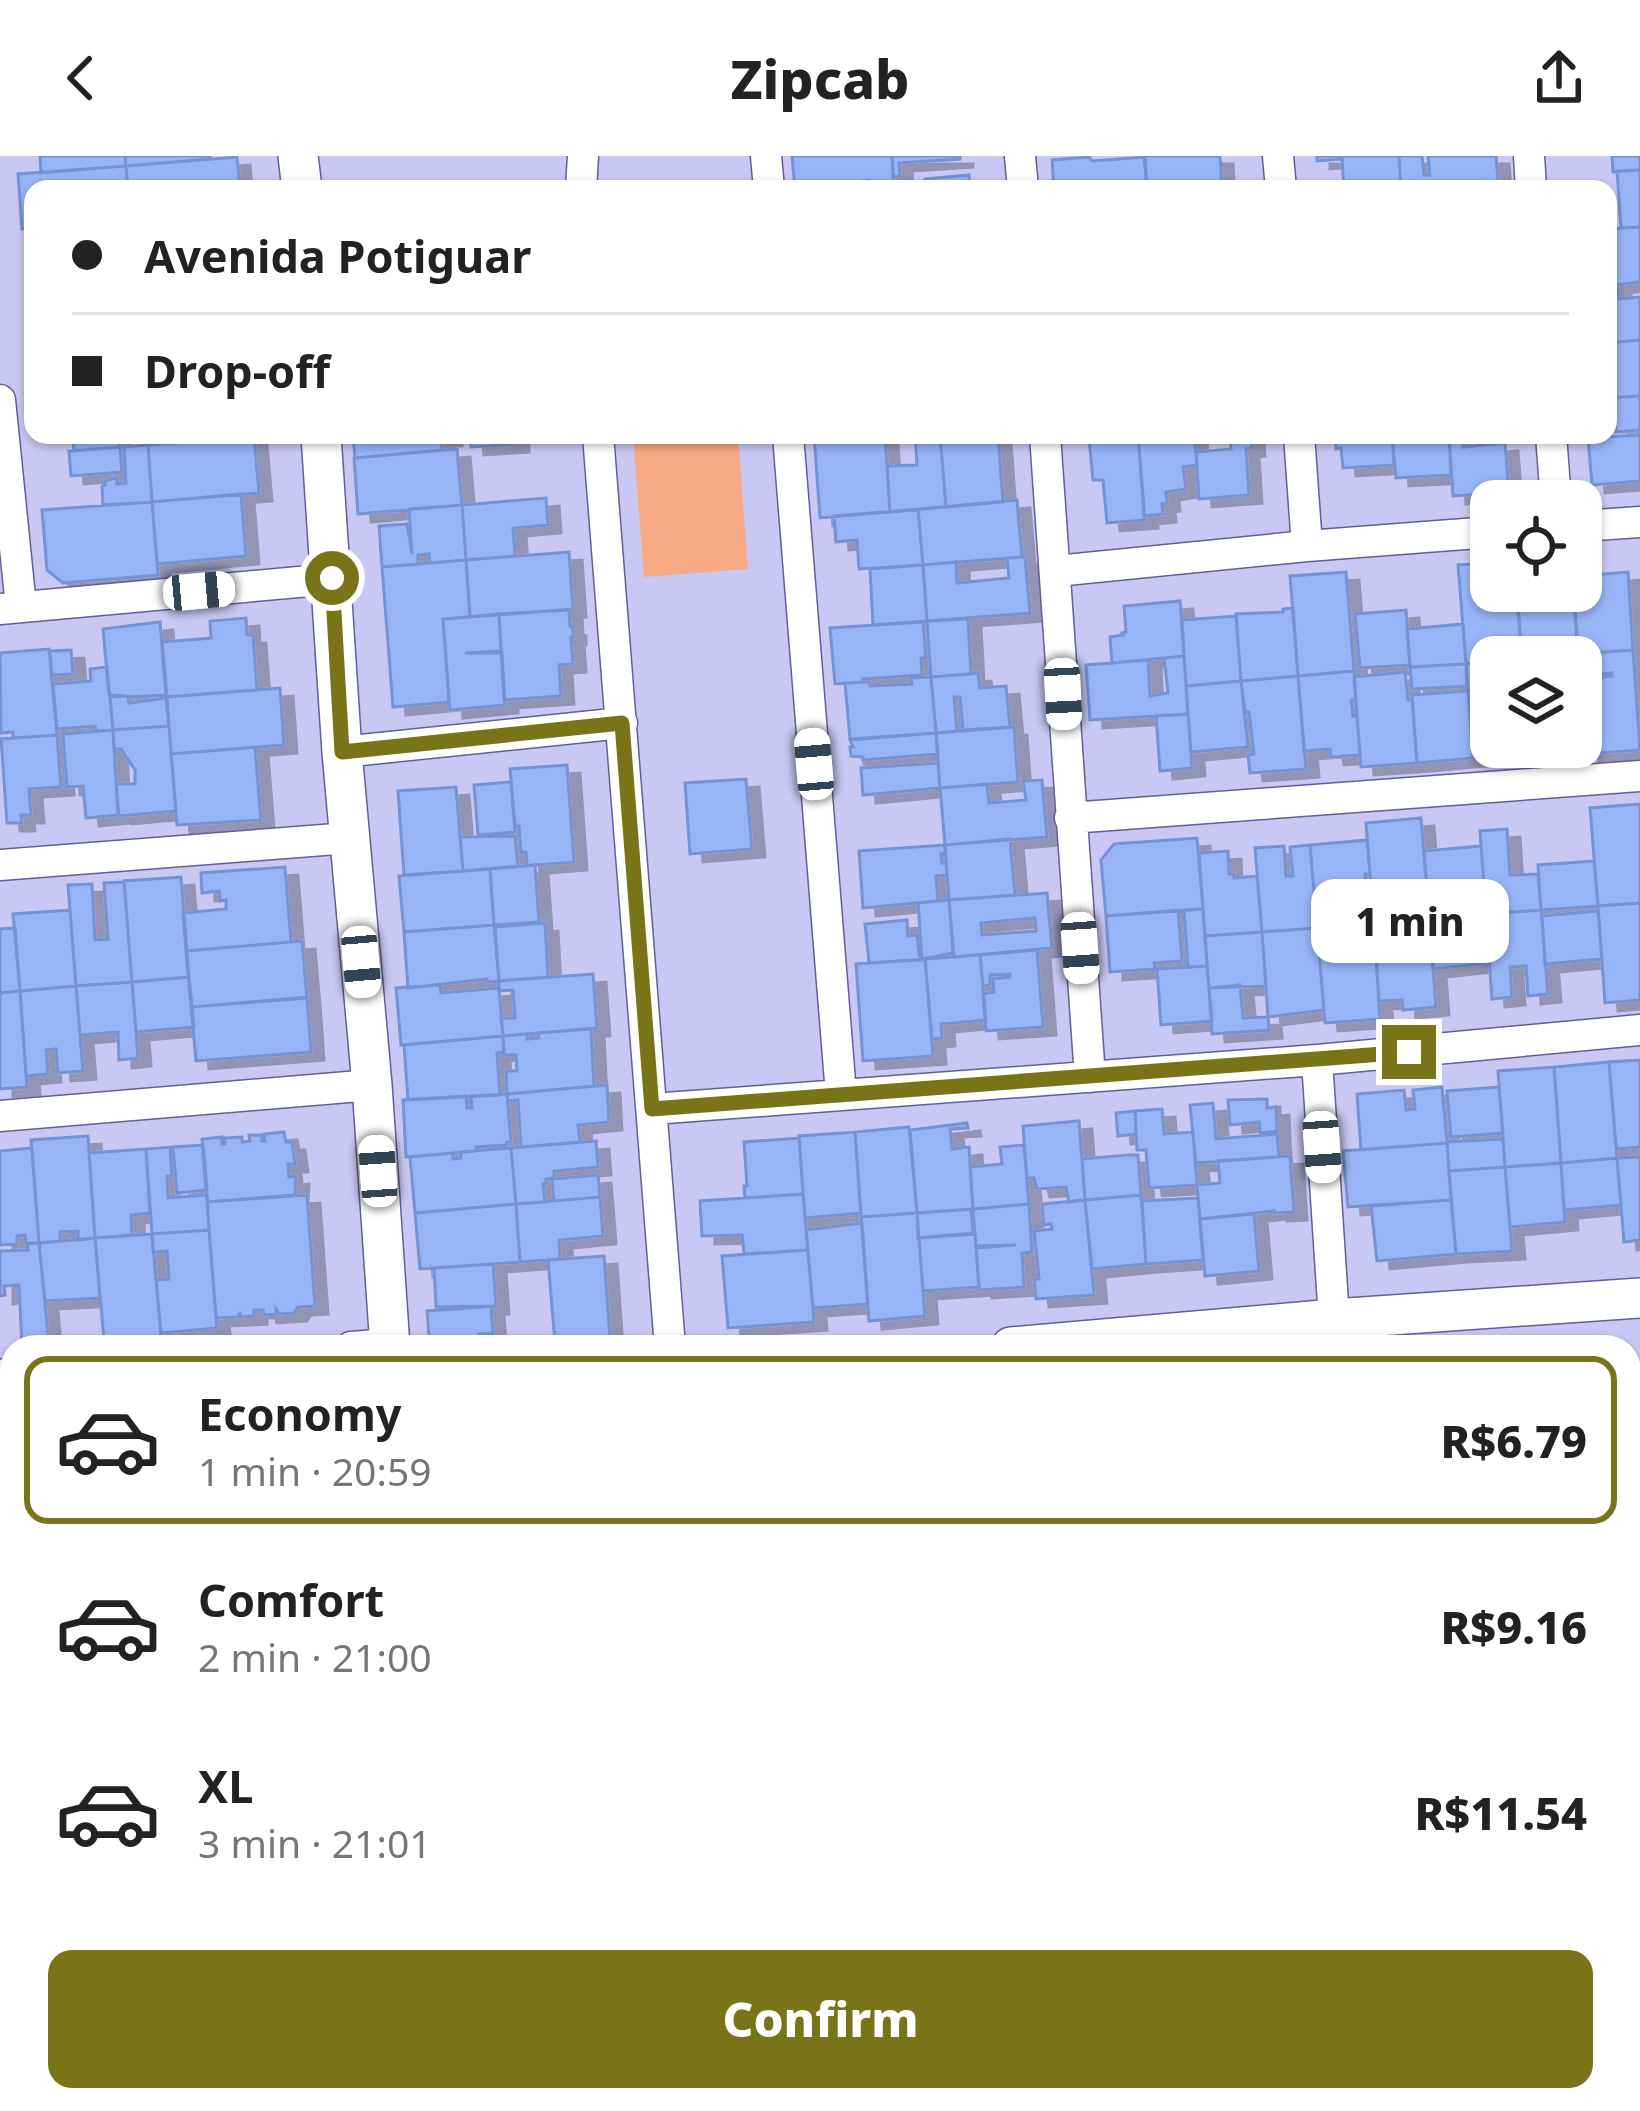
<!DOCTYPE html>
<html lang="en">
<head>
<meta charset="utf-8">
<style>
	:root { --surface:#fff; --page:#f2f2f2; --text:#222; --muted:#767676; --line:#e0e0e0; --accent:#797418 }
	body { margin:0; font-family:"Noto Sans",sans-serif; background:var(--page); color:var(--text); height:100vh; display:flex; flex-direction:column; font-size:45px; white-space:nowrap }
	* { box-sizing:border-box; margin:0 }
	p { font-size:39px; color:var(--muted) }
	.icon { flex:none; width:66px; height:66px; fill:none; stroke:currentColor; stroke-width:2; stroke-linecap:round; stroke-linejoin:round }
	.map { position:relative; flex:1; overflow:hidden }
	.details { position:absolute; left:0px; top:1179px; width:1641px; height:777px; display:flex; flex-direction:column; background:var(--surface); border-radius:36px 36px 0 0; box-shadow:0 3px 9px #0004 }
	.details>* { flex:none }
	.banner { position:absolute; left:24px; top:24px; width:1593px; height:264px; border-radius:24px; box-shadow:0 3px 9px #0004; display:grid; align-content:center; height:264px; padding:0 48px; background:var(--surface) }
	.fabs { position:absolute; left:1470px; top:324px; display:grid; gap:24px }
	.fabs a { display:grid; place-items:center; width:132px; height:132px; border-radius:24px; background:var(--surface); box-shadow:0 3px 9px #0004; font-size:60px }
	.end { position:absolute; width:54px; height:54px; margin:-27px; border:15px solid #797418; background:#fff; box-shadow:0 0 0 6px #fff }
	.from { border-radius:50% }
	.bubble { position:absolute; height:84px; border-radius:24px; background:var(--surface); box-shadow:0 3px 9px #0004; font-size:39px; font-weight:800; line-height:84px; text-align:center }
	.car { position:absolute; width:36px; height:72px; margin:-36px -18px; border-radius:15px; box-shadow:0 0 9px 3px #0007; background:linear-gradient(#fff 24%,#345 0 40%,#fff 0 76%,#345 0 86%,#fff 0) }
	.banner b { display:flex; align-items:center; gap:42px; height:114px; font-size:45px }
	.banner b+b { border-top:3px solid var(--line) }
	.banner i { width:30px; height:30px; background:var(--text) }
	ul { padding:21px 0 0; list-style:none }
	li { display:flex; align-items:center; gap:36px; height:168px; margin:0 24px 18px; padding:0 24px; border:6px solid transparent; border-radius:24px }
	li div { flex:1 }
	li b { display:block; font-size:45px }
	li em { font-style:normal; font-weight:800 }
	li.selected { border-color:var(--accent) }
	li>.icon { width:108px; height:108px; stroke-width:1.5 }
	.primary-button { display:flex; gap:24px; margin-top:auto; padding:24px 48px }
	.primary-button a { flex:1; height:138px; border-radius:24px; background:var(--accent); color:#fff; font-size:48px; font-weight:800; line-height:138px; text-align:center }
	header { display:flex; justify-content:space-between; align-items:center; height:156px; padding:0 48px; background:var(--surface); font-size:54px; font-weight:800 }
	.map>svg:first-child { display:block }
</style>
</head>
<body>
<header><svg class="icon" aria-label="back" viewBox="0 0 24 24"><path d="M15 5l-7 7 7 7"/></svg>Zipcab<svg class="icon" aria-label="share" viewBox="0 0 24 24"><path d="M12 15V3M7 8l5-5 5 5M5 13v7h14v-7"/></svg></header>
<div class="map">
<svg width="1640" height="1955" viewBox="0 0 1640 1955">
	<defs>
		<filter id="shadow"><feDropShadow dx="13" dy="8" stdDeviation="0" flood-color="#0004"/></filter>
	</defs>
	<rect width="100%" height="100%" fill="#c9c8f4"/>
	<path fill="#f9a984" d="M633,279h105l10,134 -104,8z"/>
	<path fill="#97b4f7" stroke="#7792d2" stroke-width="3" fill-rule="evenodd" filter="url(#shadow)" d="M40,0h85l1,10 -85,7z
		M125,0h85v3l-84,7z
		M792,0h100l2,33h-25v-9l-6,1 1,8h-69z
		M892,0h68v3l-61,4 1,13 -7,1z
		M1220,0l2,33h-75l-3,-33z
		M1317,0h82l2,33h-57l-2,-30 -25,2z
		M1399,0h23l2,19h6l-2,-19h68l2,25 -97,8z
		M1612,0h28v14l-27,2z
		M237,1l3,32h-112l-2,-23z
		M1089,1l3,4 53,-4 2,32h-93l-2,-29z
		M126,10l2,23h-95v40h-11l-4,-55z
		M1640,14v57l-19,1 -4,-57z
		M969,19l1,14h-45v-10z
		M1640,71v55l-32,4v-57z
		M1618,129l1,14 21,-2v43l-32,3v-57z
		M1640,184v56l-32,2v-55z
		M1640,240v34l-24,2 -1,-8h-7v-26z
		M60,279h59l1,12 -46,4 -1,-11 -12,1z
		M147,279h85v1l-84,7z
		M353,279h96v3h-8l1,12 -87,8z
		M470,279h46v9l-45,3z
		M814,279h71l5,77 -70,6z
		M915,279h25l6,72 -56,5 -3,-46 30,-1z
		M940,279h58l5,67 -57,5z
		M1138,279h56l3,30 -14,2 3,22 -20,3 1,11 -5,1 1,10 -19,2z
		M1138,279l7,85 -38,3 -4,-43h-10l-4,-41z
		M1230,279h21l1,13 -6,1 3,46 -50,4 -3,-47 35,-3z
		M1335,279h57l2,30 -51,3 -2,-20 -5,1z
		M1392,279h57l2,40 -55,3z
		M1449,279h21l-8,1 1,11 42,-4 4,49 -56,4z
		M1640,279v46l-48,4 -4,-47z
		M254,281l5,56 -107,9 -4,-57z
		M148,289l4,57 -49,3 -1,-19 3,-1v-4l12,-4v7l9,-1 -2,-36z
		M120,291l2,25 -51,4 -2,-25z
		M457,293l5,56 -104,9 -4,-56z
		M241,338l5,62 -89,8 -5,-62z
		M546,342l2,27 -35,3 2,28 -49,4 -4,-55z
		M1017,344l5,57 -99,8 -5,-56z
		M152,346l6,73 -95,8 -16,-13 -5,-60z
		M462,349l4,55 -36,3 -1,-9 -11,1v9l-36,3 -3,-41 28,-2 5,30 -3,-45z
		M918,353l5,56 -64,4 -2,-29 -21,2 -2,-26z
		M569,396l4,57 -103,8 -4,-57z
		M1025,401l5,56 -103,8 -4,-56 33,-3 1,21 52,-5 -2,-20z
		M466,404l4,57 -27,2 6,83 -56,5 -11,-140z
		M1491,407v28h26l5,66h-31v4l-25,3 -8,-99z
		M923,409l4,56 -54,4 -3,-56z
		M1346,416l8,99 -56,5 -8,-100z
		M1628,416l5,78 -55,4 -5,-63h8v-15z
		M1574,441l4,50 -35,2 1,8h-22l-5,-56z
		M1180,445l4,55 -72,7 -2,-26 13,-2 -1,-2 4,-1 -2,-26z
		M1293,452l5,68 -57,5 -5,-67 47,-2v-3z
		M569,454l1,16 3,2v9h-2l2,27 -14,1 2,31 -57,4 -5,-86z
		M1406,454l4,55 -50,3 -5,-54z
		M499,458l2,37 -36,2h37l3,52 -55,5 -7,-91z
		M1236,460l5,65 -55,5 -4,-66z
		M246,462l1,17h6l4,55 -90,7 -5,-55 49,-4 -1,-17z
		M968,463l3,55 -40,3 -4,-56z
		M160,466l6,73 -38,2 1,6 37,-5 3,28 -56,4 -3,-33 17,-1 -18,-1 -6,-66z
		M923,466l3,36h-5l1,17 -59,4v3l-28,2 -5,-56z
		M1463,468l3,40 -56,3 -3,-38z
		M49,493l8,86 -44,3v-6l-12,1 -1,-80z
		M71,494l2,24 -21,1 -2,-24z
		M1633,494l7,100 -54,4 -3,-28h6l-3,-32 13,-1 -2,-15 15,-2v-3l-20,2 1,6 -12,1v-25l-3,-3z
		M1184,500l4,58 -98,6 -4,-55 62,-5 2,36 18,-3 -4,-35z
		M1486,506v6l5,-1v80h37l1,6 -56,5 -7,-94z
		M1466,508l1,22 -55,3 -2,-22z
		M107,511l6,63 -17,1 -1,-5 -38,3 -4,-45 38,-3 -1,-12z
		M1354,515l2,29h-5l2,16 4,-1 3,40 -29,2 -1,-8 -26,2 -6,-75z
		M1405,516l3,28h4l5,63 -56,4 -7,-90z
		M978,517l2,15 26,-2 4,41 -47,3 -3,-33h-6l3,34 -21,2 -5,-56z
		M1298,520l8,93 -56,4 -2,-18 6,-1 -5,-42h-4l-4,-31z
		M931,521l5,56 -86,6 -5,-56 25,-1v4l42,-2 -1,-6z
		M1241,525l7,66 -57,5 -5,-66z
		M280,532l4,57 -113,9 -4,-57z
		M1468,535l5,67 -56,5 -5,-68z
		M1188,558l4,54 -32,3 -4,-55z
		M169,570l7,85 -57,5 -3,-32h19v-14l-14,-21h-7l-1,-19z
		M1014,571l4,55 -78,6 -4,-55z
		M113,574l5,85 -32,3 -3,-32 -16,1 -4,-53z
		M936,577l2,21 -75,6v-3l-12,-1 -1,-9h3l-3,-7z
		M57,579l4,52 -32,2 2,26h-10l1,8h-15l-6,-84z
		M255,591l6,73 -84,5 -6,-71z
		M938,607l2,25 -77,7 -2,-27z
		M567,609l7,97 -47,4 -1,-14 -5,1 -2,-27h-4l-5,-57z
		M746,623l6,70 -62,5 -5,-71z
		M1042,624l5,57 -102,8 -5,-57 47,-4 2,19 37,-3 -3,-19z
		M511,626l4,50 -37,3 -4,-50z
		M456,631l7,84 -59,4 -6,-84z
		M1640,648v99l-42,3 -8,-98z
		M1421,662l8,101 -55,5 -8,-101z
		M1507,673l3,46 28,-1 3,36 -55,4 -6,-83z
		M515,680l3,30 -55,5 -3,-34z
		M1197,682l6,71 -97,7 -5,-56 13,-16z
		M1010,683l5,56 -66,5 -4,-55z
		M1367,684l3,34h-5l4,50 -52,4 -7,-83z
		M945,689v8l-4,1 1,9h4l1,12 -11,1 2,25 -75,7 -4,-57z
		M1310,689l7,83 -55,4 -7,-84 29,-2 2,30h7l-3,-29z
		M1481,690l4,49 -57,5 -4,-49z
		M1228,695l1,23h5v4l23,-2 5,56 -57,4 -6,-83z
		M1594,705l4,45 -57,4 -3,-45z
		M535,709l4,57 -45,3 -4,-56z
		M285,711l6,75 -105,9 -3,-38 43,-4v-9l-6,1 -1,-10 -17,2 -1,-20z
		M490,713l4,56 -90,7 -5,-56z
		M181,721l8,100 -57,5 -8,-101z
		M124,726l8,100 -56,4 -8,-101 24,-1 3,56 13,-1 -4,-56z
		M1047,737l5,55 -98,9 -5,-57zM1035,762l1,13 -54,4 -1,-12z
		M949,744l4,53 -31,6 -4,-56z
		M1640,747v97l-35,3 -7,-97z
		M1203,753l4,57 -19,1 -4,-57z
		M70,754l6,76 -56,5 -7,-77z
		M1178,754l4,51 -28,2 1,6 -45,3 -4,-56z
		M1541,754l7,84 -20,2 -2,-30 -16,1 2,30 -20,2 -6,-85z
		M1598,755l4,48 -57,5 -3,-48z
		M1486,758l3,49 -56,6 -4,-50z
		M907,764l1,16 9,-1 3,25 -51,3 -4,-39z
		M545,767l3,54 -49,4 -4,-54z
		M1374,768l6,95 -55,4 -8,-95 29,-2v5l8,-1v-5z
		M494,769l5,56 -12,1v-3l-79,9 -4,-56z
		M15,772l5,63 -20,2v-64z
		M1317,772l7,82 -56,7 -6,-85z
		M1262,776l4,54 -57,2 -4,-52z
		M1424,776l1,12 6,-1 5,64 -33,3 -1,-10 -23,1 -4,-65z
		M302,785l5,57 -116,9 -5,-56z
		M1037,794l6,77 -57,4 -3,-37 11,-2 -1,-13 17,-2v-3l-20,1v10l-7,1 -3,-31z
		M980,799l6,65 -45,4 1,14 -10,1 -7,-80z
		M925,803l8,97 -70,5 -7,-97z
		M1207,810l5,55 -51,4 -4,-56z
		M593,818l4,54 -94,8 -2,-18h14l-2,-28 -14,1v-10z
		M189,821l5,50 -58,5 -4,-50z
		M132,826l6,76 -19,2 -1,-28 -38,3 -4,-49z
		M440,829l1,8 58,-5 4,48 -102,9 -5,-57z
		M1240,829l3,33 25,-1 1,13 -57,4 -3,-46z
		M76,830l7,85 -25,2 -2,-24 -10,1 2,24 -22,2 -6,-85z
		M20,835l7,96 -27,2v-96z
		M307,841l4,55 -115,9 -5,-54z
		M591,873l3,57 -87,8 -1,-23h11l-1,-16h-12l-1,-19 24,-2v5l12,-1 -1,-5z
		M503,880l1,16 -7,1 3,42 -92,5 -4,-55z
		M1640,904v87l-24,2 -7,-87z
		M1609,906l8,96 -56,5 -7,-96z
		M1554,911l7,96 -56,4 -7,-96z
		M607,929l2,37 -31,3 2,17 -59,5 -3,-47 -10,1 -1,-7z
		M1442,931l5,56 -86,7 -4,-56 47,-4 2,20 9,-1 -2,-19z
		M1499,931l4,46 -52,4 -4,-46z
		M507,938l4,48h-4l-1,3 -30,2 1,4 -71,6 -3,-57 63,-4 1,12h5l-1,-12z
		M1267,943v9l9,-1 1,24 -17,2 -1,-11 -29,3 -2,-25z
		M1213,947l3,36 61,-5 2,23 -83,6 -6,-58z
		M1162,953l2,25 29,-2 4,53 -48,3 -3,-38h-9l-2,-39z
		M1135,955l1,23 -18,2 -2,-23z
		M1079,965l6,79 -16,2 -3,-15 -29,2 -3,-11h-7l-4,-52z
		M967,967l1,5 -18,1 2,20 17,-2 4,62 -56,4 -7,-83z
		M909,971l8,86 -56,4 -6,-85z
		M284,976l2,10h6l3,22h-7l1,13 7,-1 -1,19 -88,7 -5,-63 20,-2v7h3v-6l17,-1v5l8,-1 -1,-6h13v6h3l-1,-7z
		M855,976l6,81 -56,5 -6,-82z
		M88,980l7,102 -17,2v-9l-18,1v9l-21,2 -8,-103z
		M799,982l4,56 -58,4 -1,-12h3l-3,-44z
		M1503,983l2,28 -56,4 -2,-29z
		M596,985l2,26 -44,4v7l-8,1v5h-3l2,18 -29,2 -5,-56z
		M1447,987l4,57 -103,7 -5,-56z
		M203,989l4,45 -30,3 -4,-46z
		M1024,989l5,59 -56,5 -3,-42 32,-3 -2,-17z
		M170,991l2,29h-5l1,22 39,-3 2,35 -57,4 -6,-85z
		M32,992l7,95h-13l-1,-8 -8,1v8l-17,1v-94z
		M511,992l5,56 -101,9 -5,-56 43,-4v6l8,-1v-6z
		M146,993l4,64 -19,2 1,20 -37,3 -6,-85z
		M1128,999h10l3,40 -56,5 -3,-41z
		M1290,1000l4,56 -20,1v-2l-74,8 -3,-34 23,-2 -2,-22z
		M1640,1001v83l-16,2 -7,-84z
		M1617,1002l4,47 -57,5 -3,-47z
		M1561,1007l4,59 -55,5 -5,-60z
		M1505,1011l7,84 -56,3 -7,-83z
		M598,1019l2,22 -46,4 -2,-22z
		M803,1038l5,56 -64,4 -2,-19 -40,1 -2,-35z
		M307,1039l8,111 -17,1 -4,6 -15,1 -3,-5v5l-12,1 -1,-5h-9v6l-14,1v-5l-2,5 -22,1 -9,-116z
		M1141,1039l5,69 -54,5 -7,-69z
		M600,1041l3,39 -44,4 1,19 -40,3 -4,-58z
		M1198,1042l5,62 -57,4 -4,-63z
		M1085,1044l9,95 -58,4 -2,-20h5l-5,-48 18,-2 -1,-5 -7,1 -2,-21z
		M1451,1044l5,54 -79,7 -6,-55z
		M516,1048l4,58 -100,7 -5,-56z
		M1029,1048l3,48 -10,1 2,34 -45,3 -3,-42 40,-3 -40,1 -3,-37z
		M971,1053l2,24 -55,5 -1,-25z
		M917,1057l8,103 -56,5 -8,-104z
		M1254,1058l5,57 -54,5 -5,-57z
		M862,1067l6,81 -55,4 -7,-78z
		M209,1074l8,98 -56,5 -5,-53 13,-1 -2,-28 -14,1 -1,-18z
		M152,1078l9,102 -57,4 -9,-102z
		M975,1078l4,53 -56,4 -4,-53z
		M95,1082l5,60 -55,3 -6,-58z
		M39,1087l10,101 -27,2 -3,-61 -15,1 1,9 -5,1v-45l28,-1 -1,-6z
		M808,1094l6,72 -86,6 -6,-72z
		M604,1100l6,82 -55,4 -7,-82z
		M493,1108l3,42 -60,1 -2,-39z
		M496,1150l-5,1 2,26 -14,1 1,13h-50l-3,-36z
		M1640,1233v56l-11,1v-56z
		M0,1273h12v72l-12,1z
		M1640,1289v57l-11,1v-57z
		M1640,1467v65l-8,2 -3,-11v-55z
		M1640,1542v54l-11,1v-54z
		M1629,1933l2,22h-54l-1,-11h53z
		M110,1944h25l1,11h-57v-8z
		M192,1944h56l1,11h-56z
		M248,1944h35l1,11h-35z
		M304,1944h91l1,11h-91z
		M502,1944h56l1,11h-56z
		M558,1944h57l1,11h-57z"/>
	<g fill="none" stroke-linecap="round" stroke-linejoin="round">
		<g stroke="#625d9e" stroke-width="33">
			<path id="minor" d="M766,0l3,33
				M1020,0l3,33
				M1278,0l3,33
				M1529,0l2,33
				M581,33l2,-33
				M0,244l21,207
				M598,279l72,912
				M788,279l53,659
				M1045,279l45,642
				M1299,279l8,111
				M1551,279l5,66
				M1581,370l59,-4
				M1056,415l251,-25 184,-14
				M0,453l332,-30
				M342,596l280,-29
				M1070,662l570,-42
				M0,709l349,-27
				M1317,904l17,259
				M652,953l665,-49 323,-30
				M0,960l372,-31
				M351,1191l39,-3
				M0,1219l12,-2
				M1629,1419l11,-1
				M1629,1673l11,-1
				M0,1916l12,-1
				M722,1944l2,11
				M1365,1944v11
				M1184,1955l151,-11"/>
		</g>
		<g stroke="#625d9e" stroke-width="42">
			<path id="tertiary" d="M298,0l4,33
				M321,279l21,317 30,333 18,262
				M1011,1191l323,-28 306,-21
				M449,1944l1,11"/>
		</g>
		<use href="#minor" stroke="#fff" stroke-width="30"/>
		<use href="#tertiary" stroke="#fff" stroke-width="39"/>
	</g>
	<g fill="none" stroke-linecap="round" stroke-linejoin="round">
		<path stroke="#797418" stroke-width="15" d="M332,422l10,174 280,-29 30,386 757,-57"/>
	</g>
</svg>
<div class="fabs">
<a><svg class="icon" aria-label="locate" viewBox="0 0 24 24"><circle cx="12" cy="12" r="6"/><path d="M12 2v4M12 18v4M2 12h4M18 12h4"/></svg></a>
<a><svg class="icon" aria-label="layers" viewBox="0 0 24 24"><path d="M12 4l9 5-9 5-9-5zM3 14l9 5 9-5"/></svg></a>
</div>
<i class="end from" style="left:332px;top:422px"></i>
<i class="end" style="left:1409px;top:896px"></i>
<div class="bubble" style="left:1311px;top:723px;width:198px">1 min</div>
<i class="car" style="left:199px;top:435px;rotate:85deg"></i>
<i class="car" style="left:1063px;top:538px;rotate:177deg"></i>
<i class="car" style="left:814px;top:608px;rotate:355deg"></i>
<i class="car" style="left:1080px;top:792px;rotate:176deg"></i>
<i class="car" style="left:361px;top:806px;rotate:175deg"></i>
<i class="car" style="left:1322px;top:991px;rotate:176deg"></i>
<i class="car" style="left:378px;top:1015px;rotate:356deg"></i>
<div class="banner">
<b><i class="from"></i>Avenida Potiguar</b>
<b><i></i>Drop-off</b>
</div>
<section class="details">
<ul>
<li class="selected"><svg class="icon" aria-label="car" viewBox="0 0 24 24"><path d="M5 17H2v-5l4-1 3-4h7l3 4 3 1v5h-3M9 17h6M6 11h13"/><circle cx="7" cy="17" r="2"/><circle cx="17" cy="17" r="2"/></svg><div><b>Economy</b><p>1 min · 20:59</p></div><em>R$6.79</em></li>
<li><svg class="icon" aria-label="car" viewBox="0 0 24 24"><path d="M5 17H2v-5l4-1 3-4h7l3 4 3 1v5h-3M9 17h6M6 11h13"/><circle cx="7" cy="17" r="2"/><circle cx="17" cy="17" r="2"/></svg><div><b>Comfort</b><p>2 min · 21:00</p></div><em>R$9.16</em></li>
<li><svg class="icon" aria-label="car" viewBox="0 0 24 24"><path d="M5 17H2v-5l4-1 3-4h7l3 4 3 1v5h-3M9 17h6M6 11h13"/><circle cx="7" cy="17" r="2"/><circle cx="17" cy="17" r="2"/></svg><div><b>XL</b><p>3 min · 21:01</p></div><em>R$11.54</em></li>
</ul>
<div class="primary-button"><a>Confirm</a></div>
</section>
</div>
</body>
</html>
